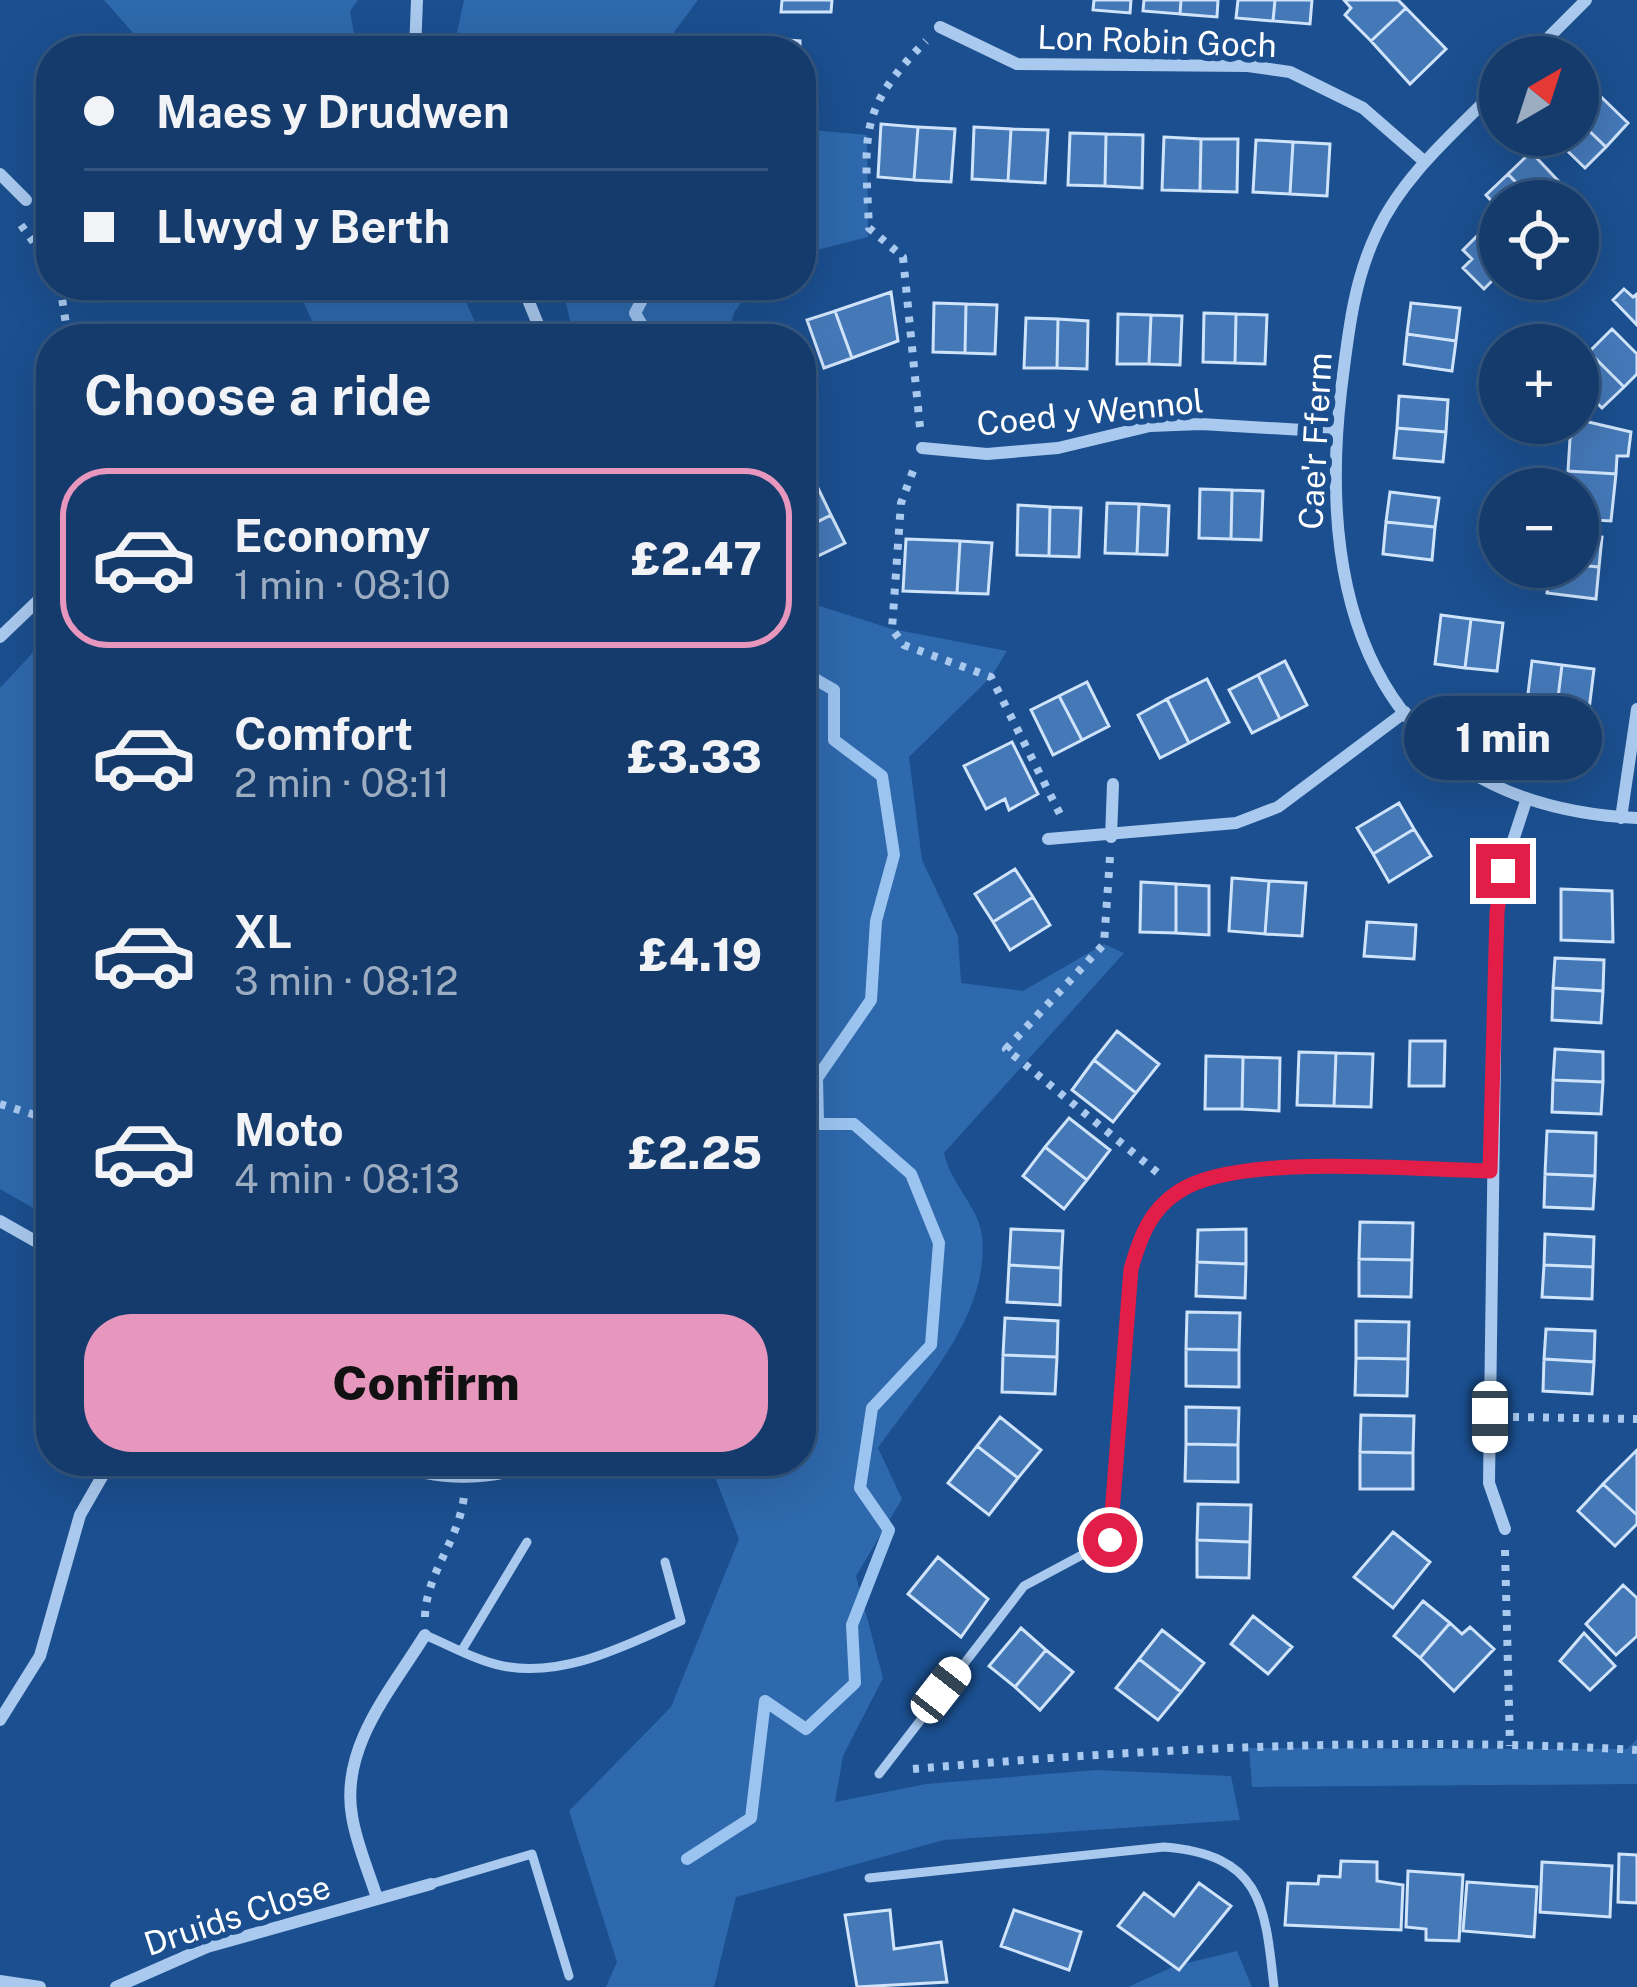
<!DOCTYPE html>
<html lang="en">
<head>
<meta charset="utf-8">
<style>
	:root { --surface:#143b6b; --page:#1d4271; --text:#f1f3f6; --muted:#9dadc1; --line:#33557e; --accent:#e797bd }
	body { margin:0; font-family:"Public Sans",sans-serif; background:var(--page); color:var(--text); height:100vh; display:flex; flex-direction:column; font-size:45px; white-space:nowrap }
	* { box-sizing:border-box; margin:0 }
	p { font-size:39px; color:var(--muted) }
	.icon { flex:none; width:66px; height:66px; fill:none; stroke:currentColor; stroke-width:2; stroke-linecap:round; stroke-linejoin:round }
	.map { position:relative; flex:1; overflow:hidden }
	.panel { position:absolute; left:36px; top:324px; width:780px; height:1152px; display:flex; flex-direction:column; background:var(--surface); border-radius:48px; box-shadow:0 12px 48px #0002,0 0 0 3px var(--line) }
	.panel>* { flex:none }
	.banner { position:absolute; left:36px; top:36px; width:780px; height:264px; border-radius:48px; box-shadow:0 12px 48px #0002,0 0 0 3px var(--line); display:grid; align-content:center; height:264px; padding:0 48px; background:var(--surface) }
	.needle { width:78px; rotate:39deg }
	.fabs { position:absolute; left:1479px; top:36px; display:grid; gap:24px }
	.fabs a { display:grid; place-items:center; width:120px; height:120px; border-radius:50%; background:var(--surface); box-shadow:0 12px 48px #0002,0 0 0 3px var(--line); font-size:60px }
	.end { position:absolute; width:54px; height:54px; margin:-27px; border:15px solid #e11d48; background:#fff; box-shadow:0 0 0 6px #fff }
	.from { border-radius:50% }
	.bubble { position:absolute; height:84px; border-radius:42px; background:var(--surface); box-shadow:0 12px 48px #0002,0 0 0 3px var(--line); font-size:39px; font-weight:800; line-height:84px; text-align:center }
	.car { position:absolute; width:36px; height:72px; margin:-36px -18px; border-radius:15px; box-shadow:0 0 9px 3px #0007; background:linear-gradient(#fff 24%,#345 0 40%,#fff 0 76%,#345 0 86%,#fff 0) }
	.banner b { display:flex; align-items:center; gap:42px; height:114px; font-size:45px }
	.banner b+b { border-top:3px solid var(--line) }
	.banner i { width:30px; height:30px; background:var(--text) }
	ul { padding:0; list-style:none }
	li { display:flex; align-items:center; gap:36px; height:180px; margin:0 24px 18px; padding:0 24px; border:6px solid transparent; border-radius:48px }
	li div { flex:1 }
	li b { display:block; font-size:45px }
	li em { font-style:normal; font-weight:800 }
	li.on { border-color:var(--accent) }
	li>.icon { width:108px; height:108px; stroke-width:1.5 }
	h2 { padding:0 48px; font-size:54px; line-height:144px }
	.cta { display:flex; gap:24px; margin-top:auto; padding:24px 48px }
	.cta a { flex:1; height:138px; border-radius:48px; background:var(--accent); color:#111; font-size:48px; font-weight:800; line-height:138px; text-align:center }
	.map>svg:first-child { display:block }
</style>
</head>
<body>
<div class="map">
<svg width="1637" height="1987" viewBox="0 0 1637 1987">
	<rect width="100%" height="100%" fill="#1b4f8f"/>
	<path fill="#2e69ad" d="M104,0h254l-8,11 7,40h-208z
		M464,0h234l-38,51h-207z
		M801,129l66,6 1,102 -67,17z
		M296,285h162l25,54h-163z
		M562,285h193l-20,26 -10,28h-151z
		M801,600l91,29 115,22 -16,26 -82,80 13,103 36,76 3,47 62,8 81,-47 20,9 -180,200c6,30 36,56 38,83 8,81 -61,150 -104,212l24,51 -46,77 27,102 -40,78 -8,46 91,-18 170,-14 135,6 9,44 -296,20 -208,57 -22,90h-108l11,-25 -48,-151 102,-104 68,-168 -26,-67 1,-11h87z
		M51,633v585l-51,-29v-501z
		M1637,1739v45l-385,3 -3,-39 378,1z
		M1237,1951l15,36h-124l47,-21z"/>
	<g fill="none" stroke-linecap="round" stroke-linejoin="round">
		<path stroke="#9cc4f0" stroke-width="12" d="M650,339l-15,-26 15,-28
			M687,1859l64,-41 14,-117 41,28 49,-46 -3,-58 37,-95 -29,-42 12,-80 59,-63 8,-102 -28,-69 -57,-50h-36l-1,-46 54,-78 5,-79 18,-66 -12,-79 -48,-36v-50l-33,-19"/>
	</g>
	<path fill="#4478b7" stroke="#cfe3fa" stroke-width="3" d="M782,0h50l-1,12h-50z
		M1094,0h37l-1,13 -37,-3z
		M1144,0h37l-1,14 -37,-3z
		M1181,0h37l-1,17 -37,-3z
		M1238,0h37l-2,21 -37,-3z
		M1275,0h37l-2,24 -37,-3z
		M1344,0h54l8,8 -35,33 -26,-26 6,-7z
		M1406,8l40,41 -36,35 -39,-43z
		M750,37l50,4v10h-50z
		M1593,89l35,34 -22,24 -28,-27v-16z
		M1578,120l28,27 -21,21 -34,-33h27z
		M881,124l37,3 -4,53 -36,-3z
		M918,127l37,2 -4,53 -37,-2z
		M974,127l37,2 -3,52 -36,-2z
		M1011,129l37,1 -3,53 -37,-2z
		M1070,133l36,1 -1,52 -37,-1z
		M1106,134l37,1 -1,53 -37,-2z
		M1164,137l37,2 -1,52 -38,-1z
		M1201,139h37l-1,53 -37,-1z
		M1256,140l37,2 -3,52 -37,-2z
		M1293,142l37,2 -3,52 -37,-2z
		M1531,152l34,36 -14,13h-17l-26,-27z
		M1508,174l26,27h-34v9l-14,-15z
		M1489,224l11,11v38l-16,16 -21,-21 9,-9 -9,-9z
		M1624,289l9,8 4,-3v31l-24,-25z
		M891,292l7,49 -46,17 -17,-47z
		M934,303l32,1 -1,49 -32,-1z
		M1411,303l49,5 -4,33 -49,-7z
		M966,304l31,1 -2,49 -30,-1z
		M835,311l17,47 -28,10 -17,-48z
		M1204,313l32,1 -1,49 -32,-1z
		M1118,314l33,1 -2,49h-32z
		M1236,314l31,1 -2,49 -30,-1z
		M1151,315l31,1 -2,49 -31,-1z
		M1026,318l32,1 -1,49h-33z
		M1058,319l30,2 -1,48 -30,-1z
		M1612,329l25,25v20l-13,13 -35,-35z
		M1407,334l49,7 -4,30 -48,-7z
		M1589,352l35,35 -22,21 -24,-24v-21z
		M1399,396l49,4 -2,32 -49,-4z
		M1580,420l51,12 -3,24h-11l-1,18 -48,-3 2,-32z
		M1397,428l49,4 -3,30 -49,-4z
		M1568,471l48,3 -5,47 -33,-2v-30h-12z
		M817,486l14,29 -30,15v-36z
		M1200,489l32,1 -1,49 -32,-1z
		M1232,490l31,1 -2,49 -30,-1z
		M1390,492l49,6 -4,29 -49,-5z
		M1107,503l32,1 -2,50 -32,-1z
		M1139,504l30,2 -2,49 -30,-1z
		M1018,505l32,2 -1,49 -32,-1z
		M1050,507l31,1 -2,49 -30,-1z
		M831,515l14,28 -44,21v-34z
		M1386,522l49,5 -3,33 -49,-6z
		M1578,534l24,3 -3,30 -21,-2z
		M906,539l54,2 -3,52 -54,-2z
		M960,541l32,2 -4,51 -31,-1z
		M1578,565l21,2 -3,32 -49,-6 3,-26z
		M1441,615l30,4 -6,49 -30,-4z
		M1471,619l32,4 -6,48 -32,-3z
		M1285,661l22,44 -27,14 -22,-44z
		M1532,661l30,4 -6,49 -30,-4z
		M1562,665l32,4 -6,49 -32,-4z
		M1258,675l22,44 -28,14 -23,-43z
		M1207,679l22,43 -40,21 -22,-44z
		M1087,682l22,44 -27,14 -23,-44z
		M1059,696l23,44 -29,15 -22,-45z
		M1167,699l22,44 -29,15 -22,-43z
		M1012,742l26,52 -29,16 -4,-11 -19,10 -22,-43z
		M1399,803l15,26 -41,25 -16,-26z
		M1414,829l17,27 -42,26 -16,-28z
		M1015,869l18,28 -40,25 -18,-28z
		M1232,878l37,3 -4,53 -36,-3z
		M1269,881l37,2 -4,53 -37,-2z
		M1141,882l35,2v49l-36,-1z
		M1176,884l33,2v49l-33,-2z
		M1561,889l51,2 1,51 -52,-2z
		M1033,897l17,28 -40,25 -17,-28z
		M1367,922l49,3 -2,34 -50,-3z
		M1555,958l49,2 -1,31 -50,-3z
		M1553,988l50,3 -2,32 -49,-3z
		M1117,1031l42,33 -23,29 -42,-33z
		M1410,1041h35l-1,45h-35z
		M1555,1049l48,3v30l-50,-2z
		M1299,1052l37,1 -2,53 -37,-1z
		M1336,1053l37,1 -2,53 -37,-1z
		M1206,1056l37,1 -1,52h-37z
		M1243,1057l37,1 -1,53 -37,-2z
		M1094,1060l42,33 -23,29 -41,-32z
		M1553,1080l50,2 -2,32 -49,-2z
		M1069,1118l41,32 -23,30 -42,-33z
		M1547,1131l49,2 -1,43 -50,-2z
		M1045,1147l42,33 -23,29 -41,-33z
		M1545,1174l50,2 -2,33 -49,-2z
		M1360,1222l53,1 -1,37 -53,-1z
		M1011,1229l52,2 -2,37 -52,-3z
		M1246,1229v35l-49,-2 1,-32z
		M1545,1234l49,3 -1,30 -49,-2z
		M1359,1259l53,1 -1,37 -52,-1z
		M1197,1262l49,2 -1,34 -49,-2z
		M1009,1265l52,3 -1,37 -53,-3z
		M1544,1265l49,2 -1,32 -50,-2z
		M1187,1312l53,1 -1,37 -53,-1z
		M1005,1318l53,3 -1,36 -54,-2z
		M1356,1321l53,1 -1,37 -52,-1z
		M1546,1329l49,2 -1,31 -50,-3z
		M1186,1349l53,1v37l-53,-1z
		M1003,1355l54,2 -2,37 -53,-2z
		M1356,1358l52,1 -1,37 -52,-1z
		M1544,1359l50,3 -2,32 -49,-3z
		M1186,1407l53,1 -1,37 -52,-1z
		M1361,1415l53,1 -1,37 -53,-1z
		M1000,1417l41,33 -23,28 -41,-32z
		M1186,1444l52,1v37l-53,-1z
		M977,1446l41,32 -29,37 -41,-32z
		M1637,1450v65l-34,-31z
		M1360,1452l53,1v36h-53z
		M1603,1484l34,31v9l-22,22 -37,-35z
		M1198,1504l53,1 -1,37 -53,-2z
		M1393,1532l37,30 -37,46 -39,-31z
		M1197,1540l53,2 -1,36 -52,-1z
		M938,1557l50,42 -27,38 -53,-43z
		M1623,1585l14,13v38l-21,19 -30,-31z
		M1423,1601l27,22 -30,35 -26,-22z
		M1253,1616l39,31 -24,27 -37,-30z
		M1450,1623l12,11 8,-7 24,22 -40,42 -34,-33z
		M1021,1628l25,22 -31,37 -26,-21z
		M1162,1630l42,33 -23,29 -42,-33z
		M1584,1633l31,33 -25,24 -30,-29z
		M1046,1650l27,22 -33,38 -25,-23z
		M1139,1659l42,33 -23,28 -42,-32z
		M1619,1854l18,1v48l-19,-1z
		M1341,1861l36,1v19l26,4 -2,45 -116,-5 3,-42 30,1 1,-8 21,1z
		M1542,1862l70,4 -2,51 -70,-5z
		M1408,1871l55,4 -4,66 -33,-1v-11l-20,-2z
		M1467,1882l70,5 -3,50 -71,-6z
		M1199,1883l32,23 -52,64 -61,-44 26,-33 30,23z
		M890,1910l4,39 47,-7 6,40 -90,5 -12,-72z
		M1014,1910l67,22 -12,38 -68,-24z"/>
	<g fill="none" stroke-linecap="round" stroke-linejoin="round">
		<path stroke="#a9c9ee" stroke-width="8" stroke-dasharray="6 9" stroke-linecap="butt" d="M21,225l30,41
			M60,285l7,46
			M920,427l-17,-170 -34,-29c-4,-93 -12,-118 57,-187
			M913,471l-12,32 -9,126 12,16 87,32 70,139
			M1110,857l-6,87 -98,105 158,129
			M0,1104l51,16
			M1513,1417l124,2
			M1505,1550l5,196
			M425,1617c1,-44 34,-76 39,-121
			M913,1769c240,-21 483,-33 724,-19"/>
		<path stroke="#a9c9ee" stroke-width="9" d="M90,334l1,5
			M425,1635c24,10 52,26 78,31 62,12 123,-21 178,-45l-16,-59
			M462,1650l65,-108
			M879,1774l145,-188 86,-46
			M869,1878l295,-31c97,8 101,56 110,140
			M431,1884l101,-30 37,122"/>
		<path stroke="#a9c9ee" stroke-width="12" d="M940,27l77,37 231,2 42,6 73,36 62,54
			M415,51l2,-51
			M1529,57l57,-57
			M1500,86c-43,44 -97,89 -123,146 -24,50 -29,104 -36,159 -26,223 42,415 296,427
			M0,174l26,26
			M522,285l22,54
			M922,448l65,6 71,-6 92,-22 51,-2 136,8
			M0,637l51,-49
			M1621,818l16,-109
			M1111,837l2,-53
			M1048,839l188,-16 42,-16 127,-95
			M0,1221l51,29
			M391,1461c48,23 103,19 152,0
			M1505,1529l-16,-46 8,-571 6,-41 23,-70
			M1110,1540l21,-271c9,-31 18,-58 47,-77 58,-40 237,-22 311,-21
			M0,1720l40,-64 40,-141 31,-54
			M377,1898c-8,-26 -21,-55 -25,-82 -12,-69 39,-126 73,-181
			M0,1981l40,6
			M116,1987l91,-40 224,-63"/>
	</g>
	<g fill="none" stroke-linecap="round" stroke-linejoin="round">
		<path stroke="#e11d48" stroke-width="15" d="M1110,1540l21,-271c9,-31 18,-58 47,-77 58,-40 237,-22 312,-21l7,-259 6,-41"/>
	</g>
	<g text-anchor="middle" stroke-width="12" stroke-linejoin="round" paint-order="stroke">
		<g font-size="33" fill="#fff" stroke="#1b4f8f">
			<text transform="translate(1157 41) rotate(2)" y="12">Lon Robin Goch</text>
			<text transform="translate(1090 412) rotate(-6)" y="12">Coed y Wennol</text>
			<text transform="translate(1315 441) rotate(-87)" y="12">Cae'r Fferm</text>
			<text transform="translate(237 1915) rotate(-18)" y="12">Druids Close</text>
		</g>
	</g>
</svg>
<div class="fabs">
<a><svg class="needle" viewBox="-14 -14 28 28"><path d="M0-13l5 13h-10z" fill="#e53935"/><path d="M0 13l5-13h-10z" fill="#9dadc1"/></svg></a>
<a><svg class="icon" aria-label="locate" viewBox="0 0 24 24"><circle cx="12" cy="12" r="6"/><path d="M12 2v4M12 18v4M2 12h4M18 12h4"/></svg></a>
<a>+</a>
<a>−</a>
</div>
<i class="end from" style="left:1110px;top:1540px"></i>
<i class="end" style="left:1503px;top:871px"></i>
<div class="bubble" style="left:1404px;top:696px;width:198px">1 min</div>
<i class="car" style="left:1490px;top:1417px;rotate:180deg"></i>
<i class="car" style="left:941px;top:1690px;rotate:38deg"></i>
<div class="banner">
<b><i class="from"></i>Maes y Drudwen</b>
<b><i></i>Llwyd y Berth</b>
</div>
<section class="panel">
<h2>Choose a ride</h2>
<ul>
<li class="on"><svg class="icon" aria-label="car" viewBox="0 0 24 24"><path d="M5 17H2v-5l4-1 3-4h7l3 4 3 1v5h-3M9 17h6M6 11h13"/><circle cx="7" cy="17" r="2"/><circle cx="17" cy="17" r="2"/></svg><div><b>Economy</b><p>1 min · 08:10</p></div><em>£2.47</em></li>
<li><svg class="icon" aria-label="car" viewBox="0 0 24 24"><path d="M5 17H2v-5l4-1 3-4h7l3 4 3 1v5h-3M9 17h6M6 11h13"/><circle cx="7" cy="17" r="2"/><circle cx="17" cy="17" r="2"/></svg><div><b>Comfort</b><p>2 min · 08:11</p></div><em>£3.33</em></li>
<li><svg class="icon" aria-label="car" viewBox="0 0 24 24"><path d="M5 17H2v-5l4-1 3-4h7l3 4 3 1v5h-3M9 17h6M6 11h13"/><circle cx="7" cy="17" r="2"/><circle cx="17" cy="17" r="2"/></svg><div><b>XL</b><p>3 min · 08:12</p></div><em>£4.19</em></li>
<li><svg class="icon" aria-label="car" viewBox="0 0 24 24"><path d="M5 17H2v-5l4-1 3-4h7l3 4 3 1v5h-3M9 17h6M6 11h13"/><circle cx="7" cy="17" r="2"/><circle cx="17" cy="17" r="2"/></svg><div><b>Moto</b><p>4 min · 08:13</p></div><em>£2.25</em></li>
</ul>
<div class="cta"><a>Confirm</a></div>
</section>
</div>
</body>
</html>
